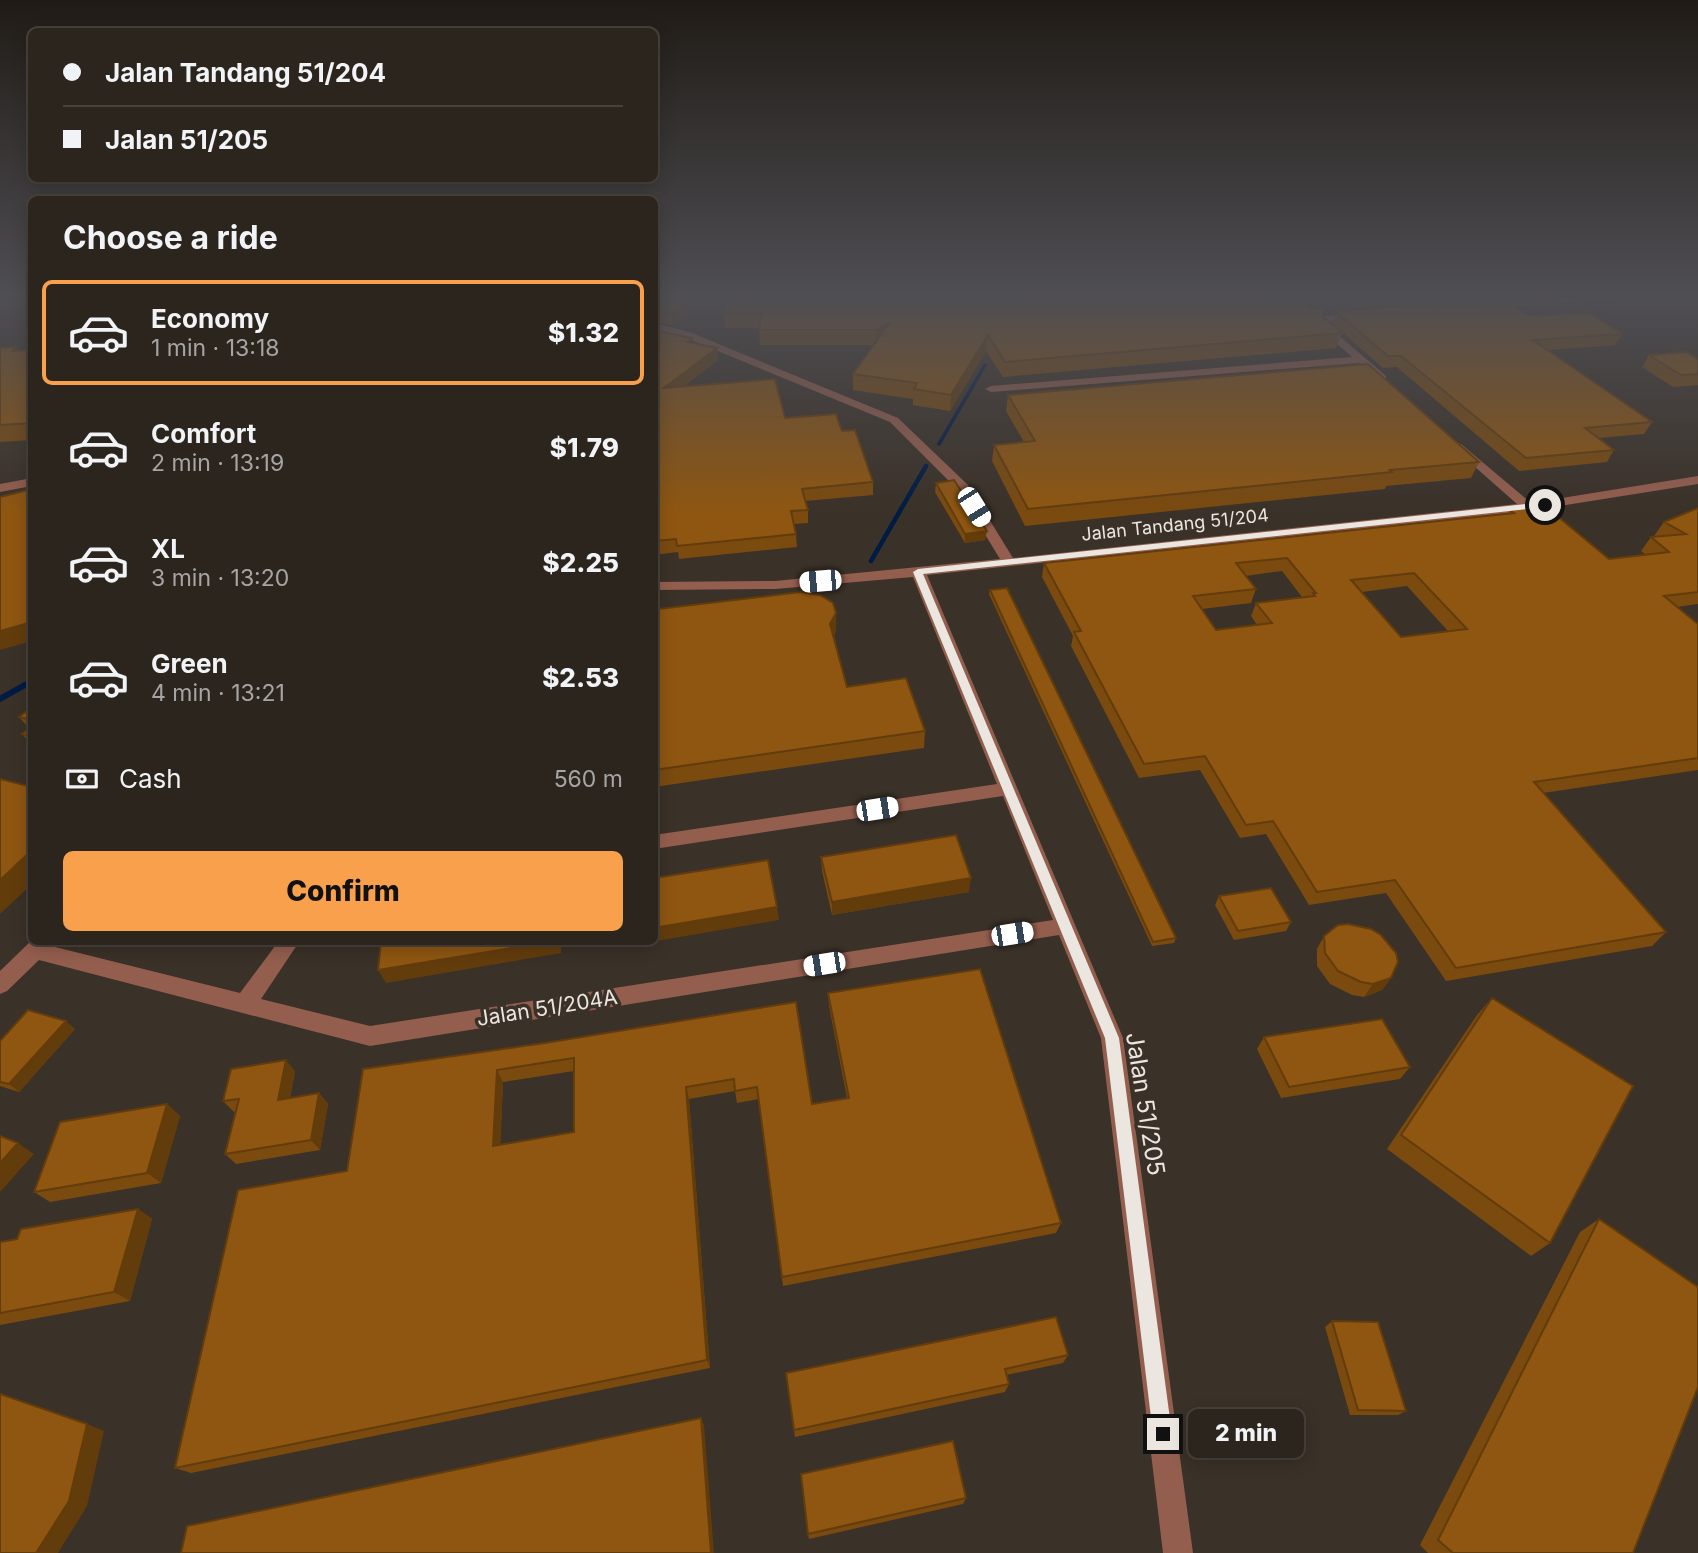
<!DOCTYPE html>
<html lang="en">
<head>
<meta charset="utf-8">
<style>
	:root { --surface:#2c251e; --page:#342d27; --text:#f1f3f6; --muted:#a6a5a4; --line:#48423c; --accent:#f9a04d }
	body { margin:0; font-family:Inter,sans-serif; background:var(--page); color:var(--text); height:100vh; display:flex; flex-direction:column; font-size:26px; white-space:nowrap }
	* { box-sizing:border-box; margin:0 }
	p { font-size:23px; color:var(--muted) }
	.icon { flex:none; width:38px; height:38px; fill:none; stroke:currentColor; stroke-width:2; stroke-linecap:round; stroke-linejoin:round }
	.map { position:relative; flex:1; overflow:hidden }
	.drawer { position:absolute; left:28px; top:196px; width:630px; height:749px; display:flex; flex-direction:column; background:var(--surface); border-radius:10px; box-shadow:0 4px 18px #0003,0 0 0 2px var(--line) }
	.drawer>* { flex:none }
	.top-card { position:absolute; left:28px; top:28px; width:630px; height:154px; border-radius:10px; box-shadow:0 4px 18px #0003,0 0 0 2px var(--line); display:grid; align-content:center; height:154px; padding:0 35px; background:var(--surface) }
	.end { position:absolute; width:32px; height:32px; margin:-16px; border:9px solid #ece6e0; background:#111; box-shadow:0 0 0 4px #111 }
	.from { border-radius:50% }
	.bubble { position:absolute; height:49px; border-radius:10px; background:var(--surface); box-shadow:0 4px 18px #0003,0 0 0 2px var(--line); font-size:23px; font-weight:800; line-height:49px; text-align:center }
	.car { position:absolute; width:21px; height:42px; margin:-21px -10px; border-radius:9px; box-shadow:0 0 5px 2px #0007; background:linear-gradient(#fff 24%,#345 0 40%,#fff 0 76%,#345 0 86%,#fff 0) }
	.top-card b { display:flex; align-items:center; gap:24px; height:66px; font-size:26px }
	.top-card b+b { border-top:2px solid var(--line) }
	.top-card i { width:18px; height:18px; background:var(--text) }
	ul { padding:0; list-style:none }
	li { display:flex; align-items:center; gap:21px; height:105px; margin:0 14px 10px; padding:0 21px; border:4px solid transparent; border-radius:10px }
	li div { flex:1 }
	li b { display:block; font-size:26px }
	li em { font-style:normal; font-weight:800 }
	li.on { border-color:var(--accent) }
	li>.icon { width:63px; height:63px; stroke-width:1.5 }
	h2 { padding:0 35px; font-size:32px; line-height:84px }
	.pay { display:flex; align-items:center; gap:18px; height:77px; padding:0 35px; font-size:26px }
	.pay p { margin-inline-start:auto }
	.action { display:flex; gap:14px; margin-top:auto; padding:14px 35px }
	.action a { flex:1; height:80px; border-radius:10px; background:var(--accent); color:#111; font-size:28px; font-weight:800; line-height:80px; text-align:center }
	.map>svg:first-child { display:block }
</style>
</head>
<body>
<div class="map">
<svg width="1698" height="1553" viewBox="0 0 1698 1553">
	<rect width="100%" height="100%" fill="#3a3128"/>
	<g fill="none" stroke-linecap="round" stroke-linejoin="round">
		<path stroke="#001b44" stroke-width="3.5" d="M1293,296l64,-1
			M694,298h39
			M654,300l19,-2
			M939,444l46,-79"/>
		<path stroke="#001b44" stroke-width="4.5" d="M871,561l55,-95"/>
		<path stroke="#001b44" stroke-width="6" d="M0,699l32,-18"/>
		<path fill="#945e4e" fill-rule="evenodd" d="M1584,295h47l-5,3 -139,10 -5,-3 5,-3z
			M1358,311l4,1v4l-32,5 -2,5 58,50v4h-8l-19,-17 -368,29 -6,-3 6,-3 361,-29 -34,-30 4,-10z
			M654,323l38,10 206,85 70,67 45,73 504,-54 -60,-53 -2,-3 6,-4 70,59 167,-27v8l-170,27 -601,64 196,463 70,515h-30l-62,-515 -42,-103 -689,111 -331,-86 -32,31 -7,3v-23l32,-31 21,2 -2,4 189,47 38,-51h21l-38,57 109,27 683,-106 -50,-124 -349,53v-14l343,-51 -84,-207 -138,12 -121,1v-8l121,-1 225,-22 -42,-69 -68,-68 -206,-85 -30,-8z
			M32,478v8l-32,6v-8z"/>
	</g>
	<path fill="#7a4a0f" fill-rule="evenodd" d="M1424,296l-3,8 -65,4 -3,-2 2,-8z
		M702,300l-30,25 -13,-3 2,9 32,12 25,17 -35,27 102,31 57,13 31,51v13l-68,6 3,9v13l-14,1 2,10 1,13 -118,12 -1,-7 -24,3v-250z
		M1446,306l81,9 95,19 -7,11 -68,5 105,72 -8,12 -45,4 15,12 -7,12 -88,9 -122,-104 -14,1 -51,-45 4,-11z
		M1308,309l14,7 20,17 -6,15 -333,29 -17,-26 -36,60 -37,-6v-6l-60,-9v-16l21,-29h-114l-1,-17h-34l-1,-15z
		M16,347l2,4 14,-1v90l-32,2v-94z
		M1649,355l49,4v26l-25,2 -31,-20z
		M1008,395l471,67 -8,16 -85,8 -1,3 -360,37 -33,-65 2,-16 30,-3 -18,-31z
		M936,483l51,48 -2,9 -20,3 -30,-51z
		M1698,508v96l-21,3 21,17v146l-155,23 123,139 -14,14 -206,35 -60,-88 -77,12 -43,-71 -26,4 -40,-68 -61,8 -68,-132 2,-10 -31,-59 2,-14 464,-49 2,-4 99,49 37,-4 -5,-4 10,-14h5l-2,-1 10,-14zM1282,571l20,26 -46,6 -5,13 6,9 -41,5 -14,-21 49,-6 5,-14 -11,-13zM1407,586l41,45 -47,6 -39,-45z
		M990,590l186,348 -2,5 -22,3 -163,-352z
		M654,598l5,11 177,21 -2,6 13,51 78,44 -1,17 -270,39z
		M32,707v38l-10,-11 7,-6 -10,-11z
		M821,857l148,35 -137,23 -10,-44z
		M1219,896l72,26 -5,9 -52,9 -19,-35z
		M1324,936l67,42 -9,12 -18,7 -12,-2 -22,-11 -13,-18v-17z
		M828,993l233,230 -5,10 -273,53 -24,-187 -22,4 -2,-12 -46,8 21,269 -519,105 -16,-5 172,-297 16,-102 182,-26 251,-41 16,102 35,-6 -18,-92zM574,1071v61l-74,13 3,-63z
		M1492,998l58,245 -19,13 -144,-107 90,-134z
		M75,1029l-56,63 -19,-6v-45z
		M1264,1037l146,30 -10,12 -119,19 -24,-49z
		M295,1071l-5,27 29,-5 9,11 -8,46 -84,14 -11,-10 11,-43 -2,1 -11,-11z
		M167,1104l13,12 -19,67 -111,19 -16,-10z
		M138,1209l14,10 -22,82 -130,24v-83l17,-3z
		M1599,1219l34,334h-205l-8,-8 160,-313z
		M1332,1321l74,90 -8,4h-48l-25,-88z
		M1068,1355l-5,8 -57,12 3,9 -4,8 -210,45 -9,-64z
		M966,1498l-3,6 -154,35 -1,-5z"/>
	<path fill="#633c0c" d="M694,295h8v5l-30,25 -2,-12z
		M659,322l2,12 -7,5v-13z
		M890,322l-14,23v-15z
		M988,335l-2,16 -36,60 1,-16z
		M717,348l1,12 -52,41 -2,-13z
		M987,531l-2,9 -20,3v-9z
		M836,613v17l-5,11 -1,-17z
		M32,622v19l-32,9v-19z
		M32,850v34l-32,30v-34z
		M971,878l-2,14 -137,23v-13z
		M777,907l2,13 -157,27 -2,-5h34v-14z
		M548,942h13v11l-175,30 -8,-13z
		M1391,978l-9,12 -18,7 9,-13z
		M66,1021l9,8 -56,63 -10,-8z
		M286,1060l9,11 -8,39 -9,-10z
		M497,1070l6,12 -3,75 -7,-11z
		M686,1087l3,12 21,269 -3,-8z
		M319,1093l9,11 -8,46 -9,-10z
		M167,1104l13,12 -19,67 -14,-10z
		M18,1143l16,11 -34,38v-29z
		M138,1209l14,10 -22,82 -16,-9z
		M701,1418l3,7 10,128h-3z
		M87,1424l17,7 -17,75 -29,47h-22z"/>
	<path fill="#8e5611" stroke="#633c0c" stroke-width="2" fill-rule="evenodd" d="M669,295h25l-24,18 -16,-3v-5z
		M728,295h570l10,14 15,-1 -1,8 20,17 -337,29 -17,-27 -37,60 -37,-6 3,-6 -64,-9 37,-52 -14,8h-117l3,-17h-38z
		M1402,295h20l2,1 -65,5 -4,-3z
		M1508,302l19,13 8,1 54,-4 33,22 -89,6 119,82 -67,6 29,22 -88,8 -125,-102h-13l-52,-44 102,-9 8,3z
		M654,330l38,8 -4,4 29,6 -53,40 111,-9 10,39 51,-4 6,17 13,-1 18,52 -71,7 6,21 -17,1 5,23 -119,12 -1,-7 -22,2z
		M16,347l-3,4 19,-1v73l-32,2v-77z
		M1686,352l12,7v15l-17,1 -32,-20z
		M1368,364l111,98 -89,8 2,2 -364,37 -34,-64 41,-4 -27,-46z
		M954,480l33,51 -22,3 -29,-51z
		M28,490l4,20v112l-32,9v-134z
		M1545,506l64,53 60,-7 -18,-15 35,-3 -22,-12 34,-14v84l-34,4 34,28v134l-164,24 132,150 -210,36 -61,-88 -78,12 -44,-71 -27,4 -41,-69 -61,8 -70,-132 7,-1 -37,-68 470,-50 -4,-3zM1287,558l29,35h-3l2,3 -59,7 16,20 -56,7 -23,-34 63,-7 -20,-26zM1414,573l53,56 -66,8 -50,-57z
		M1007,588l169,350 -23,4 -163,-352z
		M801,592l19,3 13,8 3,10 -6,11 17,63 59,-9 19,53 -271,39v-172h3l2,11z
		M32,707v13l-13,-3z
		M32,726v10l-10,-2z
		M0,779l32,8v63l-32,30z
		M956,835l15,43 -139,24 -11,-45z
		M768,860l9,47 -123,21v-50z
		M1271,888l20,34 -53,9 -19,-35z
		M1348,924l23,5 10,6 15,18 2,9 -7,16 -18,6 -12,-2 -23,-11 -13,-18 -1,-17 14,-11z
		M381,942h167l-170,28z
		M980,969l81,254 -279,54 -25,-190 -22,4 -1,-12 -48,8 21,273 -532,108 63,-278 109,-19 16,-102 182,-26 251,-41 16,102 37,-6 -21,-105zM574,1058v74l-81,14 4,-76z
		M1492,998l141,88 -83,157 -149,-108z
		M28,1010l38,11 -57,63 -9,-2v-41z
		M1382,1019l28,48 -121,20 -25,-50z
		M286,1060l-8,40 41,-7 -8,47 -86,14 14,-55 -16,2 8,-32z
		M167,1104l-20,69 -113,19 26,-70z
		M0,1136l18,7 -18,20z
		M138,1209l-24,83 -114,21v-71l17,-3 4,-10z
		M1599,1219l99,68v100l-65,166h-180l-15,-13z
		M1056,1317l12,38 -63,14 4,15 -215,46 -8,-57z
		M1332,1321l46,1 28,89 -48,-1z
		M0,1394l87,30 -18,77 -33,52h-36z
		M701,1418l10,135h-530l6,-27z
		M953,1441l13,57 -158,36 -7,-60z"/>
	<linearGradient id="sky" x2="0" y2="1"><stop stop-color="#201b16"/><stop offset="0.58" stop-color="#4f4e53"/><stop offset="1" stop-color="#4f4e53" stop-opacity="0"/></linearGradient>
	<rect width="1698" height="512" fill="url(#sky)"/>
	<path fill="#ece6e0" d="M1545,502l3,5 -625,67 196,464 53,396 -3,7 -6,2 -7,-2 -3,-7 -48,-396 -192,-466 5,-3z"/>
	<g text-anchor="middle" stroke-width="7" stroke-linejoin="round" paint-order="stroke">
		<g font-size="18" fill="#ece6e0" stroke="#3a3128">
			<text transform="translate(1175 525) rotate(-6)" y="6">Jalan Tandang 51/204</text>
		</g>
		<g font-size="21" fill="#ece6e0" stroke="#3a3128">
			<text transform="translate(547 1008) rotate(-9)" y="7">Jalan 51/204A</text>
		</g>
		<g font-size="24" fill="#ece6e0" stroke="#3a3128">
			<text transform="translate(1145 1104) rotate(81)" y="8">Jalan 51/205</text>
		</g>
	</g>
</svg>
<i class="end from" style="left:1545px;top:505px"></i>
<i class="end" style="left:1163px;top:1434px"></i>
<div class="bubble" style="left:1188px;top:1409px;width:116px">2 min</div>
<i class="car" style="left:974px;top:507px;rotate:148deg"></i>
<i class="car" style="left:820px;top:581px;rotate:265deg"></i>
<i class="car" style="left:877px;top:809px;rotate:81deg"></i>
<i class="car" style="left:1012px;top:934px;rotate:81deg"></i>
<i class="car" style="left:824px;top:964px;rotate:261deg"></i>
<div class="top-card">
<b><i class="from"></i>Jalan Tandang 51/204</b>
<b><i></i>Jalan 51/205</b>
</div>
<section class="drawer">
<h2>Choose a ride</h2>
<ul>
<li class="on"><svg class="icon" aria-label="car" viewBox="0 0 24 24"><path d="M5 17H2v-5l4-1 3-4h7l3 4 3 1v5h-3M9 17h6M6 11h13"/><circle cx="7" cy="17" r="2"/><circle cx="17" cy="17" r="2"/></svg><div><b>Economy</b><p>1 min · 13:18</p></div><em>$1.32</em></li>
<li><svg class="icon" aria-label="car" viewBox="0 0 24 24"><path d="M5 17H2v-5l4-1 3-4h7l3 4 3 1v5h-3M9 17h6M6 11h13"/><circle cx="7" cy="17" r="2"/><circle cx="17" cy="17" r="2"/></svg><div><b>Comfort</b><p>2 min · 13:19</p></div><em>$1.79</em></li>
<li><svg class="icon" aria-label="car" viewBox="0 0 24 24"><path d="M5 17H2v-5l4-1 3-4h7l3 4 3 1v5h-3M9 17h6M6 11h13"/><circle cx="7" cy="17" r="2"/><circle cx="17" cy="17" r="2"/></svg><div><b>XL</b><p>3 min · 13:20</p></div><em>$2.25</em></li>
<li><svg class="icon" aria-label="car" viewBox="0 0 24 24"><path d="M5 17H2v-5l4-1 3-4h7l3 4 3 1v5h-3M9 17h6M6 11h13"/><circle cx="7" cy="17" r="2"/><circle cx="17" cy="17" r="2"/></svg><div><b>Green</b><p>4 min · 13:21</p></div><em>$2.53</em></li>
</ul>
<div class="pay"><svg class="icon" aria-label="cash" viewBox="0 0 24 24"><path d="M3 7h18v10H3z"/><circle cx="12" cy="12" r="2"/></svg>Cash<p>560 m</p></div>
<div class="action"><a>Confirm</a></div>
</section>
</div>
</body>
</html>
